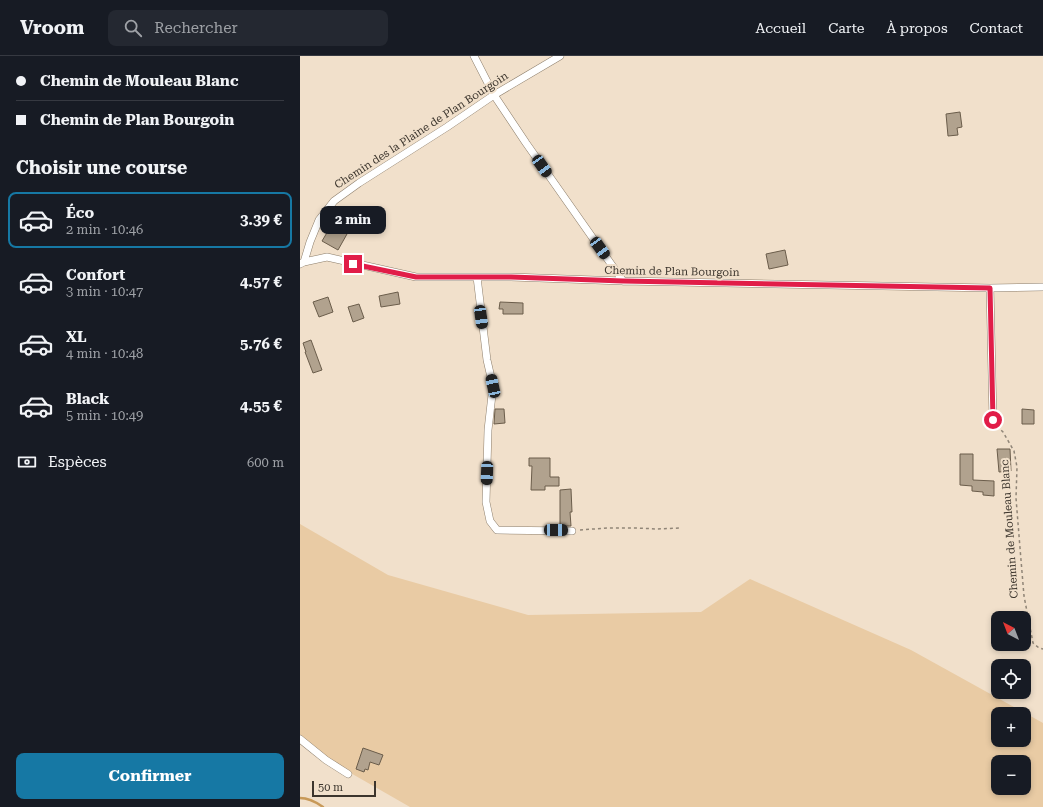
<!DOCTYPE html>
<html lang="fr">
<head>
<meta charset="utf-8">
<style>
	:root { --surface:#171b24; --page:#242831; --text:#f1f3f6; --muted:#9ea1a6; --line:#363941; --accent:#1678a4 }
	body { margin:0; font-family:"Roboto Serif",serif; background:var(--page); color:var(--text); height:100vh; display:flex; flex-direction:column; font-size:15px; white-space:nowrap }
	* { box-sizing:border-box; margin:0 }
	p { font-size:13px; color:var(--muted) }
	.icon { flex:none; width:22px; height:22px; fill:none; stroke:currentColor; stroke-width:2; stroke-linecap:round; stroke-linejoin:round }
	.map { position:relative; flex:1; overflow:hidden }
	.side { display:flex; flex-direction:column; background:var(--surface); width:300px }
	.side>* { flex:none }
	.hud { display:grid; align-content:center; height:88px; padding:0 16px; background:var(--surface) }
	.needle { width:26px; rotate:318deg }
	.fabs { position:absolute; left:691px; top:555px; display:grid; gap:8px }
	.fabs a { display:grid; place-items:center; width:40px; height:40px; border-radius:8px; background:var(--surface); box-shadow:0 2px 6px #0003; font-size:20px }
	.scale { position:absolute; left:12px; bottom:10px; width:64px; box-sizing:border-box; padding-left:4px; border:2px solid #3c352d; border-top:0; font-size:11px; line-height:14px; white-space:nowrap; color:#3c352d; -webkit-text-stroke:3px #f1e0cb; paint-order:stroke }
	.end { position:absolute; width:18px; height:18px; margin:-9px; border:5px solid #e11d48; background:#fff; box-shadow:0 0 0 2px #fff }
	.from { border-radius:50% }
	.bubble { position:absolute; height:28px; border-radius:8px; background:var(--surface); box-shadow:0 2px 6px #0003; font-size:13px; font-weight:700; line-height:28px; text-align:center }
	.car { position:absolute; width:12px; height:24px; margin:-12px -6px; border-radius:5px; box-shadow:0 0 3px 1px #0007; background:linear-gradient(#222 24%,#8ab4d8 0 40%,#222 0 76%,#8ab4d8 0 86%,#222 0) }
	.hud b { display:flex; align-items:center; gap:14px; height:38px; font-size:15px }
	.hud b+b { border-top:1px solid var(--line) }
	.hud i { width:10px; height:10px; background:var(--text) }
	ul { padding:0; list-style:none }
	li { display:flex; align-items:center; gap:12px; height:56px; margin:0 8px 6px; padding:0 8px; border:2px solid transparent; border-radius:8px }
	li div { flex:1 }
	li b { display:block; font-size:15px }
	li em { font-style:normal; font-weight:700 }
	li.selected { border-color:var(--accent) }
	li>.icon { width:36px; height:36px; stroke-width:1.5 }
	h2 { padding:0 16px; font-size:18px; line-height:48px }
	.pay { display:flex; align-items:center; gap:10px; height:44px; padding:0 16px; font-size:15px }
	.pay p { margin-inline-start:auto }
	.cta { display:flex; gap:8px; margin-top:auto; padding:8px 16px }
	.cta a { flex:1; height:46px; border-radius:8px; background:var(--accent); color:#fff; font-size:16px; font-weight:700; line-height:46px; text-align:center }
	header { display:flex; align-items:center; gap:24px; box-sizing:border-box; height:56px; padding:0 20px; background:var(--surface); border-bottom:1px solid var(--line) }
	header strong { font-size:19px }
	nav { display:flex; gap:22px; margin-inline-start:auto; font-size:14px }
	.search { width:280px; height:36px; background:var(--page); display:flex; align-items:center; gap:10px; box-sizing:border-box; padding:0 14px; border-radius:8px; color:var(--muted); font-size:15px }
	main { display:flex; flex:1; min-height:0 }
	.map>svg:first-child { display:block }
</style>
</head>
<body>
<header>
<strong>Vroom</strong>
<div class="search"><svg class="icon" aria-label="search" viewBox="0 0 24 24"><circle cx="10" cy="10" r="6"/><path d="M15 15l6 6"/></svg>Rechercher</div>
<nav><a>Accueil</a><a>Carte</a><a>À propos</a><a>Contact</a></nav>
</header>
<main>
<section class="side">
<div class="hud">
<b><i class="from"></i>Chemin de Mouleau Blanc</b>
<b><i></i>Chemin de Plan Bourgoin</b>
</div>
<h2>Choisir une course</h2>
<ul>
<li class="selected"><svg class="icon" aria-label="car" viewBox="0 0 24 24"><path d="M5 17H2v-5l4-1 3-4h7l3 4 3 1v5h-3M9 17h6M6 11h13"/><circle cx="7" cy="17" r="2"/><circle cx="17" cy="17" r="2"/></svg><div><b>Éco</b><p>2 min · 10:46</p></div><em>3.39 €</em></li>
<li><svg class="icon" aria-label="car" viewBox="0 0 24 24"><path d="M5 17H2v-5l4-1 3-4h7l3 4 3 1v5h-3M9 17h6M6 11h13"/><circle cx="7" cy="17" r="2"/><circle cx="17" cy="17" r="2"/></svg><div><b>Confort</b><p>3 min · 10:47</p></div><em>4.57 €</em></li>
<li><svg class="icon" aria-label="car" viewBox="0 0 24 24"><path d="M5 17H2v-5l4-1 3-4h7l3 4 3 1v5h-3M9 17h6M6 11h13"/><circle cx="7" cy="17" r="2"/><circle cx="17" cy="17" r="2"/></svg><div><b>XL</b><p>4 min · 10:48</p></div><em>5.76 €</em></li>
<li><svg class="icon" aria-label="car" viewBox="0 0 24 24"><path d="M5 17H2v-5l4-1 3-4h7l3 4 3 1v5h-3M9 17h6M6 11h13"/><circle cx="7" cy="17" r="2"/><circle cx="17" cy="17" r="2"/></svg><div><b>Black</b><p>5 min · 10:49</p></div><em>4.55 €</em></li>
</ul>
<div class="pay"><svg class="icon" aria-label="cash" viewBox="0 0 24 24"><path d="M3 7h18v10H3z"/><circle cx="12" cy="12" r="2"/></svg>Espèces<p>600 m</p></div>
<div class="cta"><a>Confirmer</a></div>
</section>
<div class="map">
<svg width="743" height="751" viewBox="0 0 743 751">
	<rect width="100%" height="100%" fill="#f1e0cb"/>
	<path fill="#e9cba4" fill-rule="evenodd" d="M0,468l88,51 140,40 173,-3 49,-33 161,71 132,73v84h-633l-110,-63zM698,658h26v26h-26zM698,706h26v26h-26z"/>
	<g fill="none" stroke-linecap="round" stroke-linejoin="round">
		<path stroke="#c89958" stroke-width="2.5" d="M0,742c9,0 16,4 23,9"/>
	</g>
	<path fill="#b1a28e" stroke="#6b5d4b" d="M660,56l2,15 -5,1 1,7 -10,1 -2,-22z
		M31,170l16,8 -9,16 -16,-9z
		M485,194l3,15 -19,4 -3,-15z
		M98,236l2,12 -19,3 -2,-11z
		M28,241l5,15 -14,5 -6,-15z
		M200,246l23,1v11h-20v-5h-4z
		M59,248l5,14 -11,4 -5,-15z
		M11,284l11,30 -9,3 -8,-21h1l-3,-9z
		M195,353h9l1,14 -11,1z
		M722,353l12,1v14h-12z
		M697,393h13l1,22 -12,1z
		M660,398h13v26l21,1v15l-11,-1v-3l-11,-1v-5l-12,-1z
		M229,402h21v19h9v9h-14v4h-14l1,-24h-3z
		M271,433l1,23h-2l1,14h-11v-36z
		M63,692l20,7 -4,10 -9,-3 -2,8 -3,-1 -1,3 -8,-3z"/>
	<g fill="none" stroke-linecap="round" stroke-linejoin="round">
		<g stroke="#8d7e6b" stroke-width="8">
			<path id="minor" d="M174,0l20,39 32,48 97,138
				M4,206l6,-20 9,-22 15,-19 25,-18 88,-56 47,-32 66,-39
				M0,208l4,-2 23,-5 89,20h95l112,4 367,7 53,-1
				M177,221l10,83 6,26 -5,44 -2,72 4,19 7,9 75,1
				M690,232l3,132
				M0,683l26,21 22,14"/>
		</g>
		<path stroke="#908577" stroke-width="1.5" stroke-dasharray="3 3" stroke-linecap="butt" d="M697,370l6,6 11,19 3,16 -1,31 4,50 4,48 9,47 6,5 4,1
			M280,474l27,-2h30l20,1 23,-1"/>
		<use href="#minor" stroke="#fff" stroke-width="7"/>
	</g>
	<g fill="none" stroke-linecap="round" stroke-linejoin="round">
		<path stroke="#e11d48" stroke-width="5" d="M53,208l63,13h95l112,4 367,7 3,132"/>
	</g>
	<g text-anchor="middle" stroke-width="4" stroke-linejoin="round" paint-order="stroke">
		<g font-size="11" fill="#3c352d" stroke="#f1e0cb">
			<text transform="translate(121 74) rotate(-33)" y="4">Chemin des la Plaine de Plan Bourgoin</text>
			<text transform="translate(372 215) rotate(1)" y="4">Chemin de Plan Bourgoin</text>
			<text transform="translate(709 473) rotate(-94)" y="4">Chemin de Mouleau Blanc</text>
		</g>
	</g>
</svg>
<div class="fabs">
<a><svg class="needle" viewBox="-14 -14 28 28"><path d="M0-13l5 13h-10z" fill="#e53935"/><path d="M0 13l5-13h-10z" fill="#9ea1a6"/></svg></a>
<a><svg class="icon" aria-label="locate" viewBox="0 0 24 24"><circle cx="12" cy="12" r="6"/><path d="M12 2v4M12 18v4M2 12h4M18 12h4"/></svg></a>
<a>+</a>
<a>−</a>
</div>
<div class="scale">50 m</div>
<i class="end from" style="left:693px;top:364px"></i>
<i class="end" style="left:53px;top:208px"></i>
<div class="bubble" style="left:20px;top:150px;width:66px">2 min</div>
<i class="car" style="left:242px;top:110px;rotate:145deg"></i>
<i class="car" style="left:300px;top:192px;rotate:144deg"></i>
<i class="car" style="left:181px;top:261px;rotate:172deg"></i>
<i class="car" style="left:193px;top:330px;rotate:348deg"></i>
<i class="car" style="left:187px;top:417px;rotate:182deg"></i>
<i class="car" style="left:256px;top:474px;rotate:91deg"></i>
</div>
</main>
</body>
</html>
